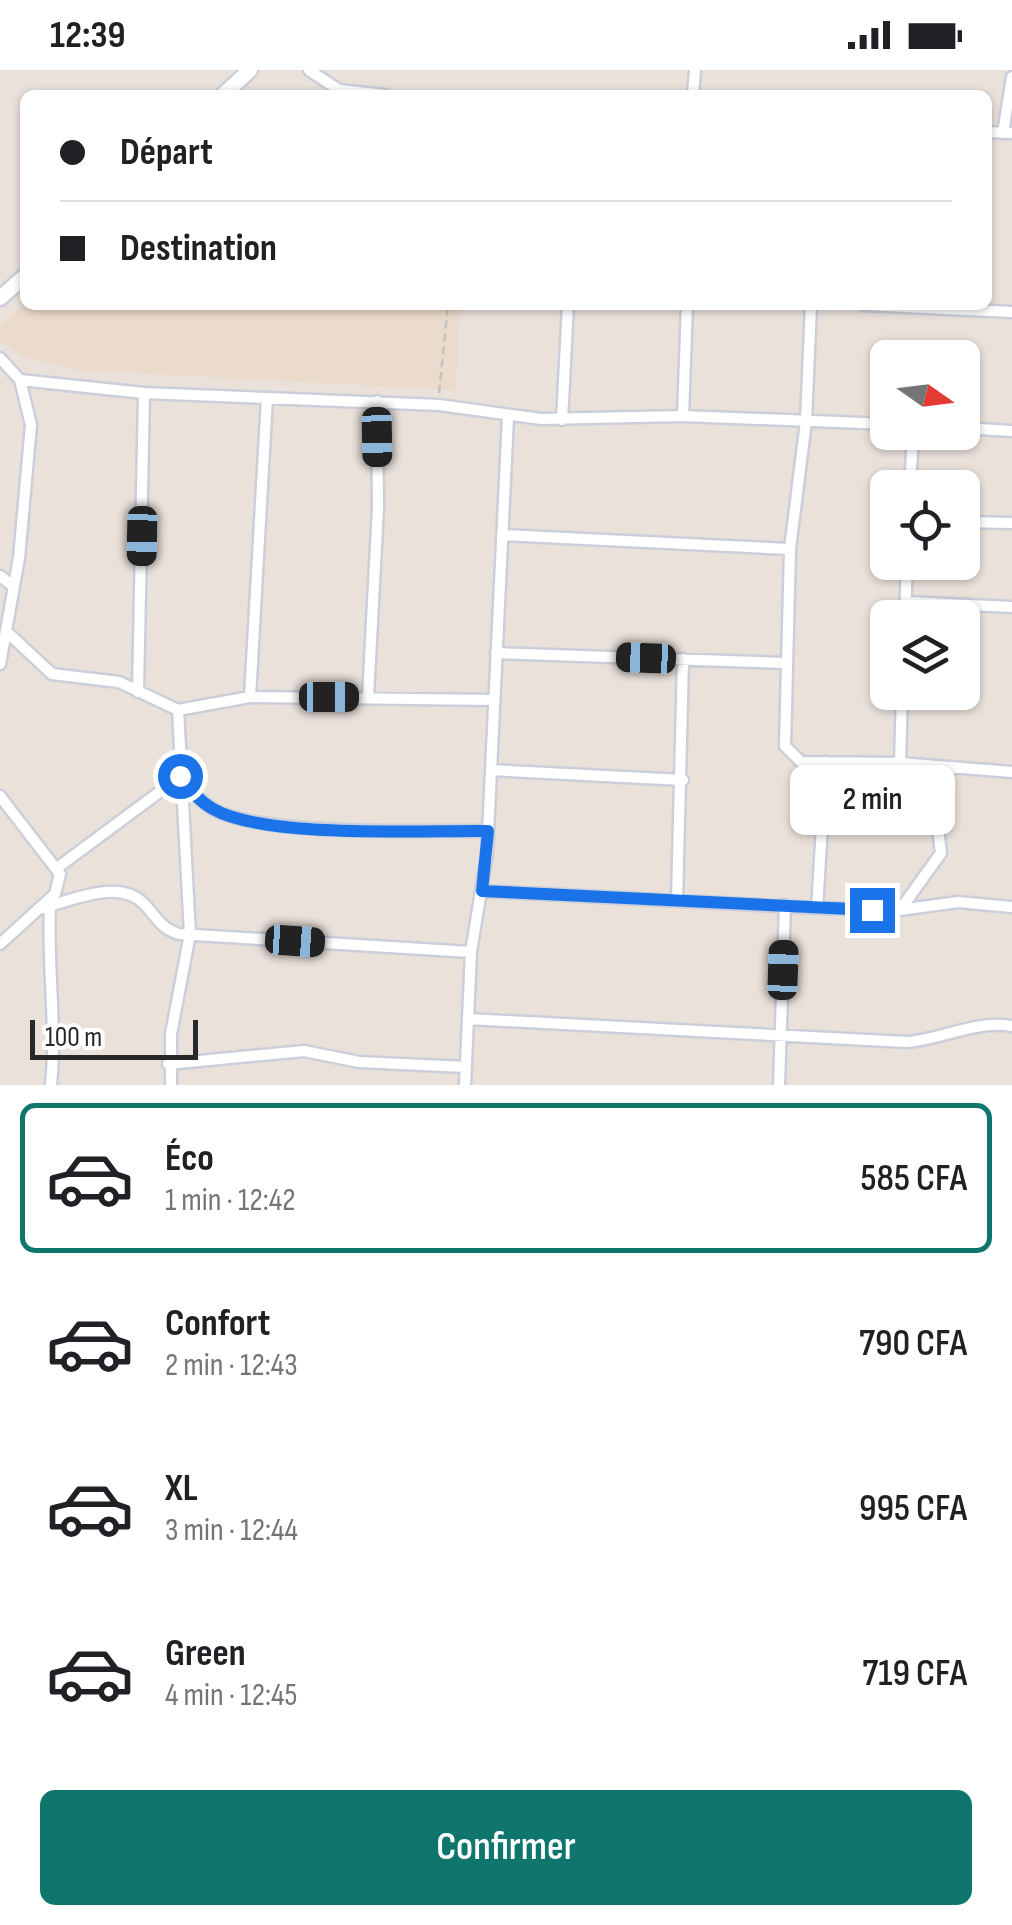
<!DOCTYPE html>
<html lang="fr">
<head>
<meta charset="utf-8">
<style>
	:root { --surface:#fff; --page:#f6f6f6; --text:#202124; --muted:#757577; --line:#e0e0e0; --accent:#0f766e }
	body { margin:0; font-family:"Sofia Sans Condensed",sans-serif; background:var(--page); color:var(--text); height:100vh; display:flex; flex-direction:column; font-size:38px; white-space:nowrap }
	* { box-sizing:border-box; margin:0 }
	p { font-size:32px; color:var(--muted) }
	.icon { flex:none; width:55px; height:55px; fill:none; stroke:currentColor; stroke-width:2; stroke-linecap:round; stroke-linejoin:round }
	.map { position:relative; height:1015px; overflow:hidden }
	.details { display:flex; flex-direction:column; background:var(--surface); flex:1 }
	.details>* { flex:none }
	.hud { position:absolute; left:20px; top:20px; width:972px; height:220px; border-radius:15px; box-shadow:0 2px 8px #0004; display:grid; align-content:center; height:220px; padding:0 40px; background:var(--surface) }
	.needle { width:65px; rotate:104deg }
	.fabs { position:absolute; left:870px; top:270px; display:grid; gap:20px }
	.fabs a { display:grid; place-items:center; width:110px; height:110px; border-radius:15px; background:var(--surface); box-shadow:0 2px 8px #0004; font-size:50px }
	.scale { position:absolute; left:30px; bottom:25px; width:168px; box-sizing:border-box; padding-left:10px; border:5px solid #282828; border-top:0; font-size:28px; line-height:35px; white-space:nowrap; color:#282828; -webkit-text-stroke:8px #fff; paint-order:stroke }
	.end { position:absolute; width:45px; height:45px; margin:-22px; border:12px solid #1a73e8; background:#fff; box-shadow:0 0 0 5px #fff }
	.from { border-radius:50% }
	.bubble { position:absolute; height:70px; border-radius:15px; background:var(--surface); box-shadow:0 2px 8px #0004; font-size:32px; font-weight:600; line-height:70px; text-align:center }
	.car { position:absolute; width:30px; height:60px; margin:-30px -15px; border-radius:12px; box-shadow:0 0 8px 2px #0007; background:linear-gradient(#222 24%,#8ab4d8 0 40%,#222 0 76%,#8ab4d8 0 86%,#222 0) }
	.hud b { display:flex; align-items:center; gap:35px; height:95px; font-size:38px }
	.hud b+b { border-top:2px solid var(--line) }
	.hud i { width:25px; height:25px; background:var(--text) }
	ul { padding:18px 0 0; list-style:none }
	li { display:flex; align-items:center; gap:30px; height:150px; margin:0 20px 15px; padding:0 20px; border:5px solid transparent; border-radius:15px }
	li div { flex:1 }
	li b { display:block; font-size:38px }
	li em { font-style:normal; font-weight:600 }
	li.current { border-color:var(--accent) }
	li>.icon { width:90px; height:90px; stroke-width:1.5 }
	.cta { display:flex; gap:20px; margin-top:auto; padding:20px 40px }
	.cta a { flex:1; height:115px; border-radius:15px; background:var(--accent); color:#fff; font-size:40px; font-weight:600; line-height:115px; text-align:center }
	.status { display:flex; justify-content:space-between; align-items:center; height:70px; padding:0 50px; background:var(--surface); direction:ltr }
	.status svg { height:28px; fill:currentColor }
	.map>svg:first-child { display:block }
</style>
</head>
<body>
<div class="status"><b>12:39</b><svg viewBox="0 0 49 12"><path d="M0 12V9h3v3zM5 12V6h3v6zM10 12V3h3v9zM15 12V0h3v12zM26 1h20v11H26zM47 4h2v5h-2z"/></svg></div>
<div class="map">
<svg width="1012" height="1015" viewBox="0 0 1012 1015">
	<rect width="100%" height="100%" fill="#eae1db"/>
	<path fill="#eadbcc" d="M25,233l435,2 -4,85 -382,-20 -49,-12 -25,-17v-15z"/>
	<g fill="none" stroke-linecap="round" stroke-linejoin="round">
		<g stroke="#cacfd9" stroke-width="15">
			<path id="street" d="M309,0l30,20 46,5
				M693,25l2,-25
				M988,62l24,1
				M1003,63l9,-56
				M811,235l-5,116 -16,128 -5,197 16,16 99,1 112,9
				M864,235l148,7
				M0,288l20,22 124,13 295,12 102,14 142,-3 205,8
				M683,346l4,-111
				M562,350l6,-115
				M962,358l50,3
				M910,418l3,-56
				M962,452l50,1
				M502,465l288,14
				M0,506l14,11
				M906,532l106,5
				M905,548l2,-56
				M7,562l45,42 67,8 59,28 72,-13 244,3
				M496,583l289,10
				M0,594l19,-106 12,-133 -11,-45
				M138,622l6,-299
				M250,627l17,-299
				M368,627l10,-189 -1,-107
				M900,693l2,-71
				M491,700l192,10
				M0,726l60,78 -5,20 -55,50
				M57,798l124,-92c9,14 18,25 32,33 49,28 213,21 275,22
				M482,821l335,17 83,2 58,-8 54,5
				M677,831l6,-242
				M50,836c-3,60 7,119 1,179
				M817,838l9,-146
				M38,839c31,-7 81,-32 106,-5 12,12 17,25 35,30l292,18
				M900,840l41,-57 -3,-24 11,-61
				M468,949l439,23c36,-3 69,-22 105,-16
				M168,994l136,-13 55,11 107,5
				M171,1015v-51l19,-100 -12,-224
				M465,1015l6,-133 16,-98 21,-437
				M779,1015l6,-180"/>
		</g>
		<g stroke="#cacfd9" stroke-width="19">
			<path id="secondary" d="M223,25l27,-25
				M0,228l25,-22"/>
		</g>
		<path stroke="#c3c3c3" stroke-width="2.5" stroke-dasharray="8 5" stroke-linecap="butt" d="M439,323l9,-88"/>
		<use href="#street" stroke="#fff" stroke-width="10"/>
		<use href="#secondary" stroke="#fff" stroke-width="14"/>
	</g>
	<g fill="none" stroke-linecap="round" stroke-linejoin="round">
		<path stroke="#1a73e8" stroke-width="12" d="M180,706c10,14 19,25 33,33 53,30 209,21 275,22l-6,60 390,19"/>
	</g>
</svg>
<div class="fabs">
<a><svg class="needle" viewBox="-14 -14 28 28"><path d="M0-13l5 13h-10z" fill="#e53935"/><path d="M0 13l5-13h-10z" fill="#757577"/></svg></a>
<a><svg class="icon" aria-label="locate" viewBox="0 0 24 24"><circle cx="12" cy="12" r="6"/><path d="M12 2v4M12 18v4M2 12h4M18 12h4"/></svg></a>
<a><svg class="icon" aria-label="layers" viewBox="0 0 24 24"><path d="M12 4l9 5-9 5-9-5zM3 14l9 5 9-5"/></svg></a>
</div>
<div class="scale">100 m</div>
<i class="end from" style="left:180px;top:706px"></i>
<i class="end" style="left:872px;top:840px"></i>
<div class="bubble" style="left:790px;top:695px;width:165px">2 min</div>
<i class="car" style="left:377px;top:367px;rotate:179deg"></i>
<i class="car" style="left:142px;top:466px;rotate:181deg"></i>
<i class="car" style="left:646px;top:588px;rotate:272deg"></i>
<i class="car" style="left:329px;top:627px;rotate:90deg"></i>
<i class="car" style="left:295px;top:871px;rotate:94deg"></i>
<i class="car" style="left:783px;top:900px;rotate:2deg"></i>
<div class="hud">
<b><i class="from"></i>Départ</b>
<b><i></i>Destination</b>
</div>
</div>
<section class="details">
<ul>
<li class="current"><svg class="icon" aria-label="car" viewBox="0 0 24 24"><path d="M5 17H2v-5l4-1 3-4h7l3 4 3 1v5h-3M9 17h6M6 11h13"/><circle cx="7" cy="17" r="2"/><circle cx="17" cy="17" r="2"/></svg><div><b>Éco</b><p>1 min · 12:42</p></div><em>585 CFA</em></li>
<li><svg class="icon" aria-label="car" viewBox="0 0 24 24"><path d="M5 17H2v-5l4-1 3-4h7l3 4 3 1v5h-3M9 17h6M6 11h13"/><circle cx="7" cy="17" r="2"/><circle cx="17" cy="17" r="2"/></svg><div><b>Confort</b><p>2 min · 12:43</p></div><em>790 CFA</em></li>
<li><svg class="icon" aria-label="car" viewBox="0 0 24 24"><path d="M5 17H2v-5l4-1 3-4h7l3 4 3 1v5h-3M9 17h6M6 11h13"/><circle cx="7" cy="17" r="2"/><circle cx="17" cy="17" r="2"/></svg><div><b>XL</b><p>3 min · 12:44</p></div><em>995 CFA</em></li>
<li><svg class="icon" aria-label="car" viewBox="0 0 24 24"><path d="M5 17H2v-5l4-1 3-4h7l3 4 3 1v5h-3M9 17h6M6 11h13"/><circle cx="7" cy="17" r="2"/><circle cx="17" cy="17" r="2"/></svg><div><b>Green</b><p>4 min · 12:45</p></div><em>719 CFA</em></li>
</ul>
<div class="cta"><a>Confirmer</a></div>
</section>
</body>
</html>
